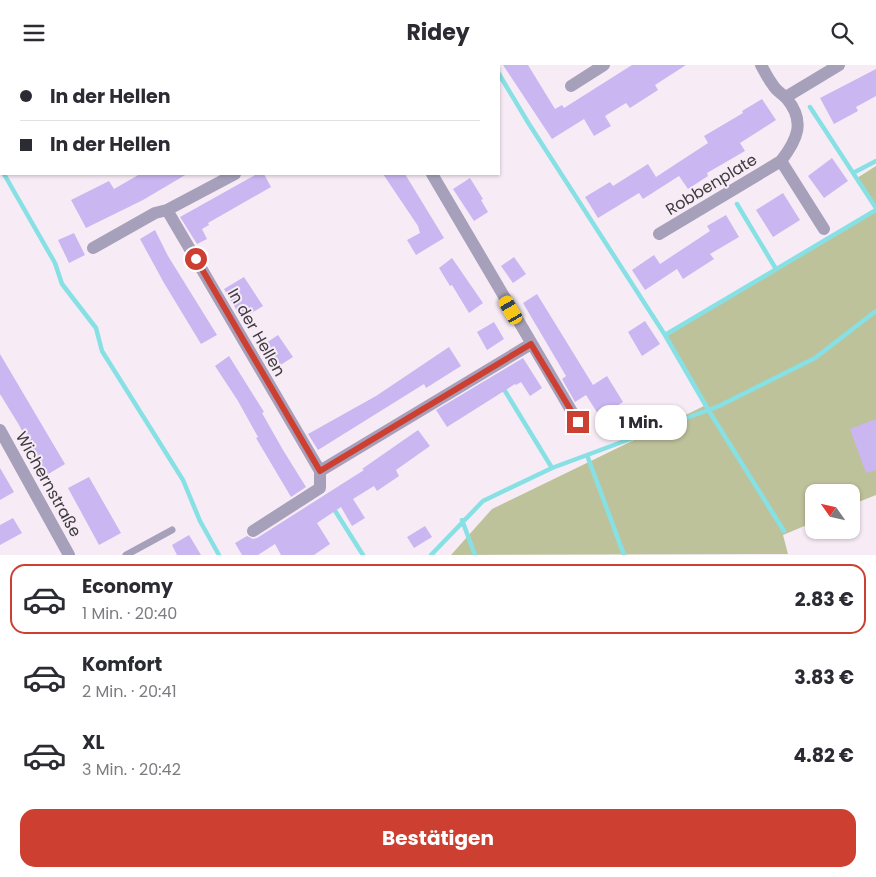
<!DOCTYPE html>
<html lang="de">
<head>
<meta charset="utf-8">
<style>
	:root { --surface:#fff; --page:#f7f7f7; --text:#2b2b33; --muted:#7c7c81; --line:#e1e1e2; --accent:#cc3f31 }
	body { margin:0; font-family:Poppins,sans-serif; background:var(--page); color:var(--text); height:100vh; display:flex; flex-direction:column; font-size:19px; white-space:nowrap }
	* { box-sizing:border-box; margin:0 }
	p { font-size:16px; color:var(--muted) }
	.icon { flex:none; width:28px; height:28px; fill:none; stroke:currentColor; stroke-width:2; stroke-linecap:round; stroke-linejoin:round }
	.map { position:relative; height:490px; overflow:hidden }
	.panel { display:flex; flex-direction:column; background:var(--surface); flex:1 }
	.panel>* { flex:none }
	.hud { position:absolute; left:0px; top:0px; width:500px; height:110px; box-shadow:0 1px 4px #0004; display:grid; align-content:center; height:110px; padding:0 20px; background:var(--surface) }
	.needle { width:32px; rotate:304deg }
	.fabs { position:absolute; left:805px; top:419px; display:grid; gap:10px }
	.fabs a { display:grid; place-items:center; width:55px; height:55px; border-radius:10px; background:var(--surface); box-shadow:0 1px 4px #0004; font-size:25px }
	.end { position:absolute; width:22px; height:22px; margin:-11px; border:6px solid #cc3f31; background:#fff; box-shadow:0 0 0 2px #fff }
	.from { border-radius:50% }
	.bubble { position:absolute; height:35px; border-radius:15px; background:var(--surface); box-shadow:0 1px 4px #0004; font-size:16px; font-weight:700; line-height:35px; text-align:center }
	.car { position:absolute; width:15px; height:30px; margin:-15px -8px; border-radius:6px; box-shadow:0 0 4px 1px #0007; background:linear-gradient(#f5c518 24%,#345 0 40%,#f5c518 0 76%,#345 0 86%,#f5c518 0) }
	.hud b { display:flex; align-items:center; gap:18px; height:48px; font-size:19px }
	.hud b+b { border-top:1px solid var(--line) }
	.hud i { width:12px; height:12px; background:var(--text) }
	ul { padding:9px 0 0; list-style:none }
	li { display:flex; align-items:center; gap:15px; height:70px; margin:0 10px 8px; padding:0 10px; border:2px solid transparent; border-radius:15px }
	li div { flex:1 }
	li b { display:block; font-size:19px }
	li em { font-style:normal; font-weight:700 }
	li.active { border-color:var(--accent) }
	li>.icon { width:45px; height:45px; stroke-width:1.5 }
	.primary-button { display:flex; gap:10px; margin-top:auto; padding:10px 20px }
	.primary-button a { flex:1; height:58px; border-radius:15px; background:var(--accent); color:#fff; font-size:20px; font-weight:700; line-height:58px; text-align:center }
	header { display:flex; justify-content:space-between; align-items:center; height:65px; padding:0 20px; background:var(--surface); font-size:22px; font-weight:700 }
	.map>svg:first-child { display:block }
</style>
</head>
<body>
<header><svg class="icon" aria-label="menu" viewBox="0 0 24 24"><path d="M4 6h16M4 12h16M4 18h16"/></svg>Ridey<svg class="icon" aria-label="search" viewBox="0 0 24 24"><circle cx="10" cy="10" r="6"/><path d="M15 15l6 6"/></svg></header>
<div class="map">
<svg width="876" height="490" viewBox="0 0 876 490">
	<rect width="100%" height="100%" fill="#f7ecf6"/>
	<path fill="#bec29a" d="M876,101v42l-19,-30z
		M876,145v285l-25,10v-12h-37v29l-31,13 5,19 -337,1 41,-46 212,-103 -39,-71z"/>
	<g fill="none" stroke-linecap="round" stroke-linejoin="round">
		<path stroke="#87e0e3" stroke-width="4.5" d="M493,0l1,1
			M499,9l30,50 136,211 44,76 75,120
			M810,42l66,101
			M0,101l1,3
			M855,107l21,-11
			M4,109l51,89 7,21 34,44 6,23 81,129 17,41 19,34
			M737,139l39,65
			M665,270l211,-125
			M502,321l50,82
			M587,390l37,100
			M332,441l31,49
			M462,455l13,35
			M431,490l52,-54 69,-33 167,-62 96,-48 61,-47"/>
	</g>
	<path fill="#cab6f1" d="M503,0h25l27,44 7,-4 2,3 68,-43h54l-31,20 3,5 -28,18 -4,-5 -21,13 6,10 -17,10 -10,-17 -32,20z
		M876,4v27l-20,11 2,4 -24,13 -14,-26z
		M762,34l14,21 -36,23 5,8 -38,22 1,3 -20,13 -9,-13 -36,23 -4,-6 -41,25 -13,-21 25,-15 3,4 35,-22 8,13 52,-34 -4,-7 39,-23 -1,-2z
		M832,93l16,23 -24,17 -16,-22z
		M140,109h47l-44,26 -57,28 -15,-28 38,-19 5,8z
		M257,109h7l7,13 -63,36 1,2 -7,4 5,10 -10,5 -17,-27z
		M383,109h22l39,64 -28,17 -9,-15 13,-7 -2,-7z
		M470,113l13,21 -2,1 7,12 -14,9 -21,-32z
		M783,128l17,27 -27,17 -17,-27z
		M726,150l13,22 -29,17 4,5 -31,20 -6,-10 -32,21 -13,-20 22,-15 6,9 50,-33 -3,-5z
		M155,165l13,26 49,79 -16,9 -37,-61 -24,-44z
		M74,168l11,22 -16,8 -11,-23z
		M514,192l12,17 -13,9 -12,-17z
		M452,193l31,45 -14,10 -17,-28 -2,1 -11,-18z
		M244,212l19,29 -21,13 -18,-30z
		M537,229l56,91 14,-9 16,26 -23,15 -14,-22 -11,7 -13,-23 4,-3 -43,-73z
		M645,256l15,23 -18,12 -14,-24z
		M494,257l10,17 -17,11 -10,-18z
		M278,270l15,22 -19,12 -14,-22z
		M449,282l12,19 -35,22 -2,-4 -106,66 -10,-16 68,-38z
		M0,289l65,110 -20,12 -26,-51 -19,-31z
		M229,291l35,56 -2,1 21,37 23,37 -15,10 -35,-59 2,-1 -20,-36 -23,-35z
		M523,293l19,30 -12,8 -9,-14 -5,3 -1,-1 -68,43 -11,-17z
		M876,354v51l-10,3 -16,-44z
		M418,365l12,16 -34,24 3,6 -22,15 -3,-5 -21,13 12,19 -13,8 -11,-19 -24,16 13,21 -16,11h-33l-6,-11 -17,11h-16l-7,-12 12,-7 6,3 4,-1 107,-68 -2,-1z
		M0,403l14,24 -14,8z
		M89,412l32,56 -22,12 -31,-57z
		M13,453l9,15 -22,12v-20z
		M425,461l7,11 -18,11 -7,-11z
		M189,470l12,20h-24l-5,-10z"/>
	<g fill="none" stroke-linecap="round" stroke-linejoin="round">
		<path stroke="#a6a0ba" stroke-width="7" d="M126,490l46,-25"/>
		<path stroke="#a6a0ba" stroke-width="12" d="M369,0v1
			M761,0c4,7 7,14 12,20 3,6 10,9 14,14 19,23 10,41 -6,62l43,68
			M571,21l33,-21
			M786,32l53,-32
			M432,109l146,248
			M167,145l153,261
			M659,169l122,-73
			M93,183l62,-35 12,-3 68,-36
			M0,365l69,125
			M253,466l67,-43v-17l211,-127"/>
		<path stroke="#83799f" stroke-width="12" d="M153,1l3,-1
			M0,72l1,-1"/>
	</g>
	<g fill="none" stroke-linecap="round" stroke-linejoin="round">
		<path stroke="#cc3f31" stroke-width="6" d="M196,194l124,212 211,-127 47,78"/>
	</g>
	<g text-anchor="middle" stroke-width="4" stroke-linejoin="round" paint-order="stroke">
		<g font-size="16" fill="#3f3b3f" stroke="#f7ecf6">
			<text transform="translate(711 119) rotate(-31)" y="6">Robbenplate</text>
			<text transform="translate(257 267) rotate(60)" y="6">In der Hellen</text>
			<text transform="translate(49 419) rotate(61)" y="6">Wichernstraße</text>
		</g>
	</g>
</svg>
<div class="fabs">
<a><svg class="needle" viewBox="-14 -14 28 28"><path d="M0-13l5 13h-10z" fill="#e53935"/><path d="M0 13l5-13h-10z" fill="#7c7c81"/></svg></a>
</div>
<i class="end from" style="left:196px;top:194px"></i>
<i class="end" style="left:578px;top:357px"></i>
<div class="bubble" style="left:595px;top:340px;width:92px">1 Min.</div>
<i class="car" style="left:511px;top:245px;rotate:330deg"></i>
<div class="hud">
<b><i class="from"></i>In der Hellen</b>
<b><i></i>In der Hellen</b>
</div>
</div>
<section class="panel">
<ul>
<li class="active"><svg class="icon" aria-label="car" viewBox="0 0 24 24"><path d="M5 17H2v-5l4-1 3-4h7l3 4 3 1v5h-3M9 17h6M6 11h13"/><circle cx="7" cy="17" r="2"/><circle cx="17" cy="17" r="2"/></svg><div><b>Economy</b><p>1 Min. · 20:40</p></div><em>2.83 €</em></li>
<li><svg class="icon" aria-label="car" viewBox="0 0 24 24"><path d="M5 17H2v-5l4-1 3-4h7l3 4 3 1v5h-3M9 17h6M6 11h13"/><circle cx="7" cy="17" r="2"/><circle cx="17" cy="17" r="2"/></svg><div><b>Komfort</b><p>2 Min. · 20:41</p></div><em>3.83 €</em></li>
<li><svg class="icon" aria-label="car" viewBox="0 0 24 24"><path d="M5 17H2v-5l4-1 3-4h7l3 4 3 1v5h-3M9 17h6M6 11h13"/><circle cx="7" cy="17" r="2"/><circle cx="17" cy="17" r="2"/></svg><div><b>XL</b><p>3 Min. · 20:42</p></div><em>4.82 €</em></li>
</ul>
<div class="primary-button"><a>Bestätigen</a></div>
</section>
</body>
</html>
